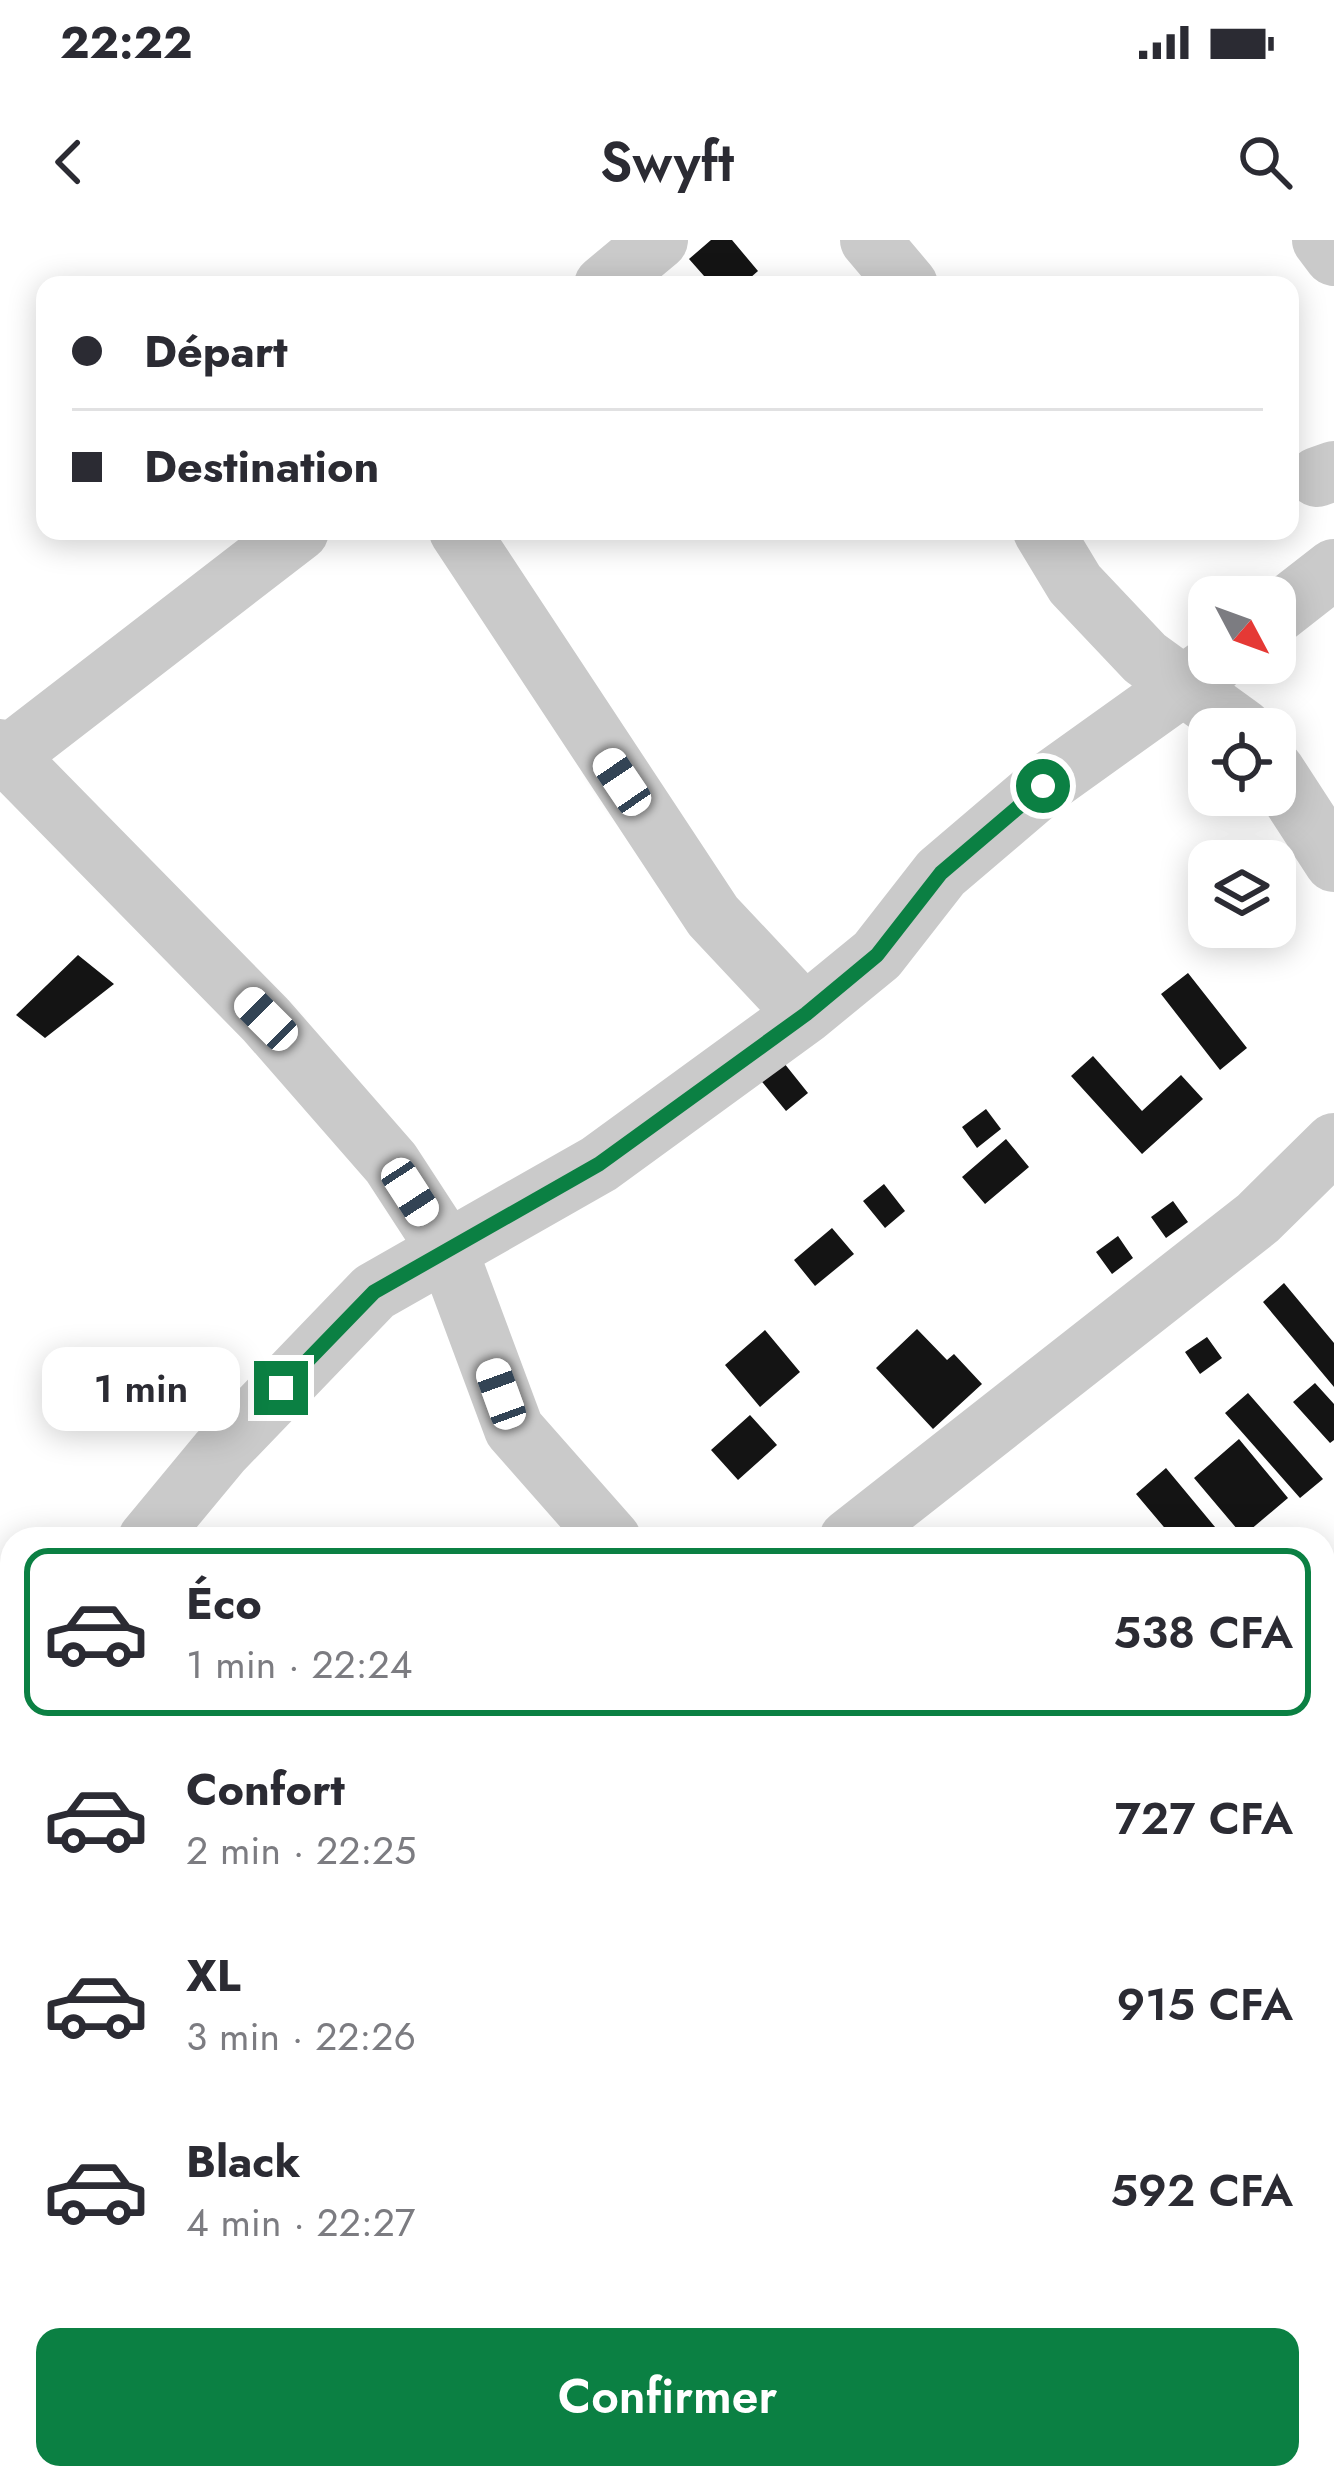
<!DOCTYPE html>
<html lang="fr">
<head>
<meta charset="utf-8">
<style>
	:root { --surface:#fff; --page:#f7f7f7; --text:#2b2b33; --muted:#7c7c81; --line:#e1e1e2; --accent:#0b8043 }
	body { margin:0; font-family:Jost,sans-serif; background:var(--page); color:var(--text); height:100vh; display:flex; flex-direction:column; font-size:45px; white-space:nowrap }
	* { box-sizing:border-box; margin:0 }
	p { font-size:39px; color:var(--muted) }
	.icon { flex:none; width:66px; height:66px; fill:none; stroke:currentColor; stroke-width:2; stroke-linecap:round; stroke-linejoin:round }
	.map { position:relative; flex:1; overflow:hidden }
	.details { position:absolute; left:0px; top:1287px; width:1335px; height:963px; display:flex; flex-direction:column; background:var(--surface); border-radius:36px 36px 0 0; box-shadow:0 6px 30px #0003 }
	.details>* { flex:none }
	.banner { position:absolute; left:36px; top:36px; width:1263px; height:264px; border-radius:24px; box-shadow:0 6px 30px #0003; display:grid; align-content:center; height:264px; padding:0 36px; background:var(--surface) }
	.needle { width:78px; rotate:131deg }
	.tools { position:absolute; left:1188px; top:336px; display:grid; gap:24px }
	.tools a { display:grid; place-items:center; width:108px; height:108px; border-radius:24px; background:var(--surface); box-shadow:0 6px 30px #0003; font-size:60px }
	.end { position:absolute; width:54px; height:54px; margin:-27px; border:15px solid #0b8043; background:#fff; box-shadow:0 0 0 6px #fff }
	.from { border-radius:50% }
	.bubble { position:absolute; height:84px; border-radius:24px; background:var(--surface); box-shadow:0 6px 30px #0003; font-size:39px; font-weight:600; line-height:84px; text-align:center }
	.car { position:absolute; width:36px; height:72px; margin:-36px -18px; border-radius:15px; box-shadow:0 0 9px 3px #0007; background:linear-gradient(#fff 24%,#345 0 40%,#fff 0 76%,#345 0 86%,#fff 0) }
	.banner b { display:flex; align-items:center; gap:42px; height:114px; font-size:45px }
	.banner b+b { border-top:3px solid var(--line) }
	.banner i { width:30px; height:30px; background:var(--text) }
	ul { padding:21px 0 0; list-style:none }
	li { display:flex; align-items:center; gap:36px; height:168px; margin:0 24px 18px; padding:0 12px; border:6px solid transparent; border-radius:24px }
	li div { flex:1 }
	li b { display:block; font-size:45px }
	li em { font-style:normal; font-weight:600 }
	li.current { border-color:var(--accent) }
	li>.icon { width:108px; height:108px; stroke-width:1.5 }
	.action { display:flex; gap:24px; margin-top:auto; padding:24px 36px }
	.action a { flex:1; height:138px; border-radius:24px; background:var(--accent); color:#fff; font-size:48px; font-weight:600; line-height:138px; text-align:center }
	.status { display:flex; justify-content:space-between; align-items:center; height:84px; padding:0 60px; background:var(--surface); direction:ltr }
	.status svg { height:33px; fill:currentColor }
	header { display:flex; justify-content:space-between; align-items:center; height:156px; padding:0 36px; background:var(--surface); font-size:54px; font-weight:600 }
	.map>svg:first-child { display:block }
</style>
</head>
<body>
<div class="status"><b>22:22</b><svg viewBox="0 0 49 12"><path d="M0 12V9h3v3zM5 12V6h3v6zM10 12V3h3v9zM15 12V0h3v12zM26 1h20v11H26zM47 4h2v5h-2z"/></svg></div>
<header><svg class="icon" aria-label="back" viewBox="0 0 24 24"><path d="M15 5l-7 7 7 7"/></svg>Swyft<svg class="icon" aria-label="search" viewBox="0 0 24 24"><circle cx="10" cy="10" r="6"/><path d="M15 15l6 6"/></svg></header>
<div class="map">
<svg width="1334" height="2249" viewBox="0 0 1334 2249">
	<rect width="100%" height="100%" fill="#fff"/>
	<path fill="#141414" d="M711,0h21l26,31 -16,14h-30l-23,-26z
		M78,715l36,29 -69,54 -29,-23z
		M1188,733l59,75 -27,22 -59,-76z
		M776,813l32,40 -22,18 -32,-39z
		M1093,816l49,55 39,-36 22,24 -61,55 -71,-78z
		M986,869l15,20 -24,19 -15,-21z
		M1006,899l23,28 -44,37 -23,-27z
		M884,944l21,27 -20,17 -22,-27z
		M1173,961l15,21 -22,16 -15,-21z
		M832,988l22,26 -39,32 -21,-26z
		M1118,996l15,22 -21,16 -16,-22z
		M1284,1043l50,60v44l-71,-85z
		M917,1089l30,31 7,-6 28,30 -49,45 -57,-61z
		M765,1090l35,42 -40,35 -35,-42z
		M1207,1097l15,21 -22,16 -15,-22z
		M1315,1143l19,21v36l-4,3 -37,-41z
		M1248,1153l75,86 -23,19 -75,-85z
		M750,1175l27,30 -39,35 -27,-30z
		M1239,1199l49,59 -45,38 -49,-58z
		M1166,1228l59,71h-51l-38,-45z
		M0,1562l12,13v58l-12,11z"/>
	<g fill="none" stroke-linecap="round" stroke-linejoin="round">
		<path stroke="#cacaca" stroke-width="60" d="M870,0l38,45
			M1322,0l12,16
			M604,45l54,-45
			M1317,237l17,-6
			M459,291l254,385 92,98
			M1043,291l32,53 70,74 98,71
			M1275,375l59,-46
			M0,509l266,271 125,143 56,86 67,180 97,110
			M6,517l293,-226
			M1275,531l59,91
			M148,1299l72,-87 154,-160 225,-128 206,-150 72,-59 64,-82 102,-87 172,-123
			M849,1299l409,-321 76,-75
			M0,1439l12,-9
			M1323,1529l11,-9
			M1323,2094l11,14"/>
	</g>
	<g fill="none" stroke-linecap="round" stroke-linejoin="round">
		<path stroke="#0b8043" stroke-width="15" d="M281,1148l93,-96 225,-128 207,-150 71,-59 64,-82 102,-87"/>
	</g>
</svg>
<div class="tools">
<a><svg class="needle" viewBox="-14 -14 28 28"><path d="M0-13l5 13h-10z" fill="#e53935"/><path d="M0 13l5-13h-10z" fill="#7c7c81"/></svg></a>
<a><svg class="icon" aria-label="locate" viewBox="0 0 24 24"><circle cx="12" cy="12" r="6"/><path d="M12 2v4M12 18v4M2 12h4M18 12h4"/></svg></a>
<a><svg class="icon" aria-label="layers" viewBox="0 0 24 24"><path d="M12 4l9 5-9 5-9-5zM3 14l9 5 9-5"/></svg></a>
</div>
<i class="end from" style="left:1043px;top:546px"></i>
<i class="end" style="left:281px;top:1148px"></i>
<div class="bubble" style="left:42px;top:1107px;width:198px">1 min</div>
<i class="car" style="left:622px;top:542px;rotate:326deg"></i>
<i class="car" style="left:266px;top:779px;rotate:315deg"></i>
<i class="car" style="left:410px;top:952px;rotate:147deg"></i>
<i class="car" style="left:501px;top:1154px;rotate:340deg"></i>
<div class="banner">
<b><i class="from"></i>Départ</b>
<b><i></i>Destination</b>
</div>
<section class="details">
<ul>
<li class="current"><svg class="icon" aria-label="car" viewBox="0 0 24 24"><path d="M5 17H2v-5l4-1 3-4h7l3 4 3 1v5h-3M9 17h6M6 11h13"/><circle cx="7" cy="17" r="2"/><circle cx="17" cy="17" r="2"/></svg><div><b>Éco</b><p>1 min · 22:24</p></div><em>538 CFA</em></li>
<li><svg class="icon" aria-label="car" viewBox="0 0 24 24"><path d="M5 17H2v-5l4-1 3-4h7l3 4 3 1v5h-3M9 17h6M6 11h13"/><circle cx="7" cy="17" r="2"/><circle cx="17" cy="17" r="2"/></svg><div><b>Confort</b><p>2 min · 22:25</p></div><em>727 CFA</em></li>
<li><svg class="icon" aria-label="car" viewBox="0 0 24 24"><path d="M5 17H2v-5l4-1 3-4h7l3 4 3 1v5h-3M9 17h6M6 11h13"/><circle cx="7" cy="17" r="2"/><circle cx="17" cy="17" r="2"/></svg><div><b>XL</b><p>3 min · 22:26</p></div><em>915 CFA</em></li>
<li><svg class="icon" aria-label="car" viewBox="0 0 24 24"><path d="M5 17H2v-5l4-1 3-4h7l3 4 3 1v5h-3M9 17h6M6 11h13"/><circle cx="7" cy="17" r="2"/><circle cx="17" cy="17" r="2"/></svg><div><b>Black</b><p>4 min · 22:27</p></div><em>592 CFA</em></li>
</ul>
<div class="action"><a>Confirmer</a></div>
</section>
</div>
</body>
</html>
